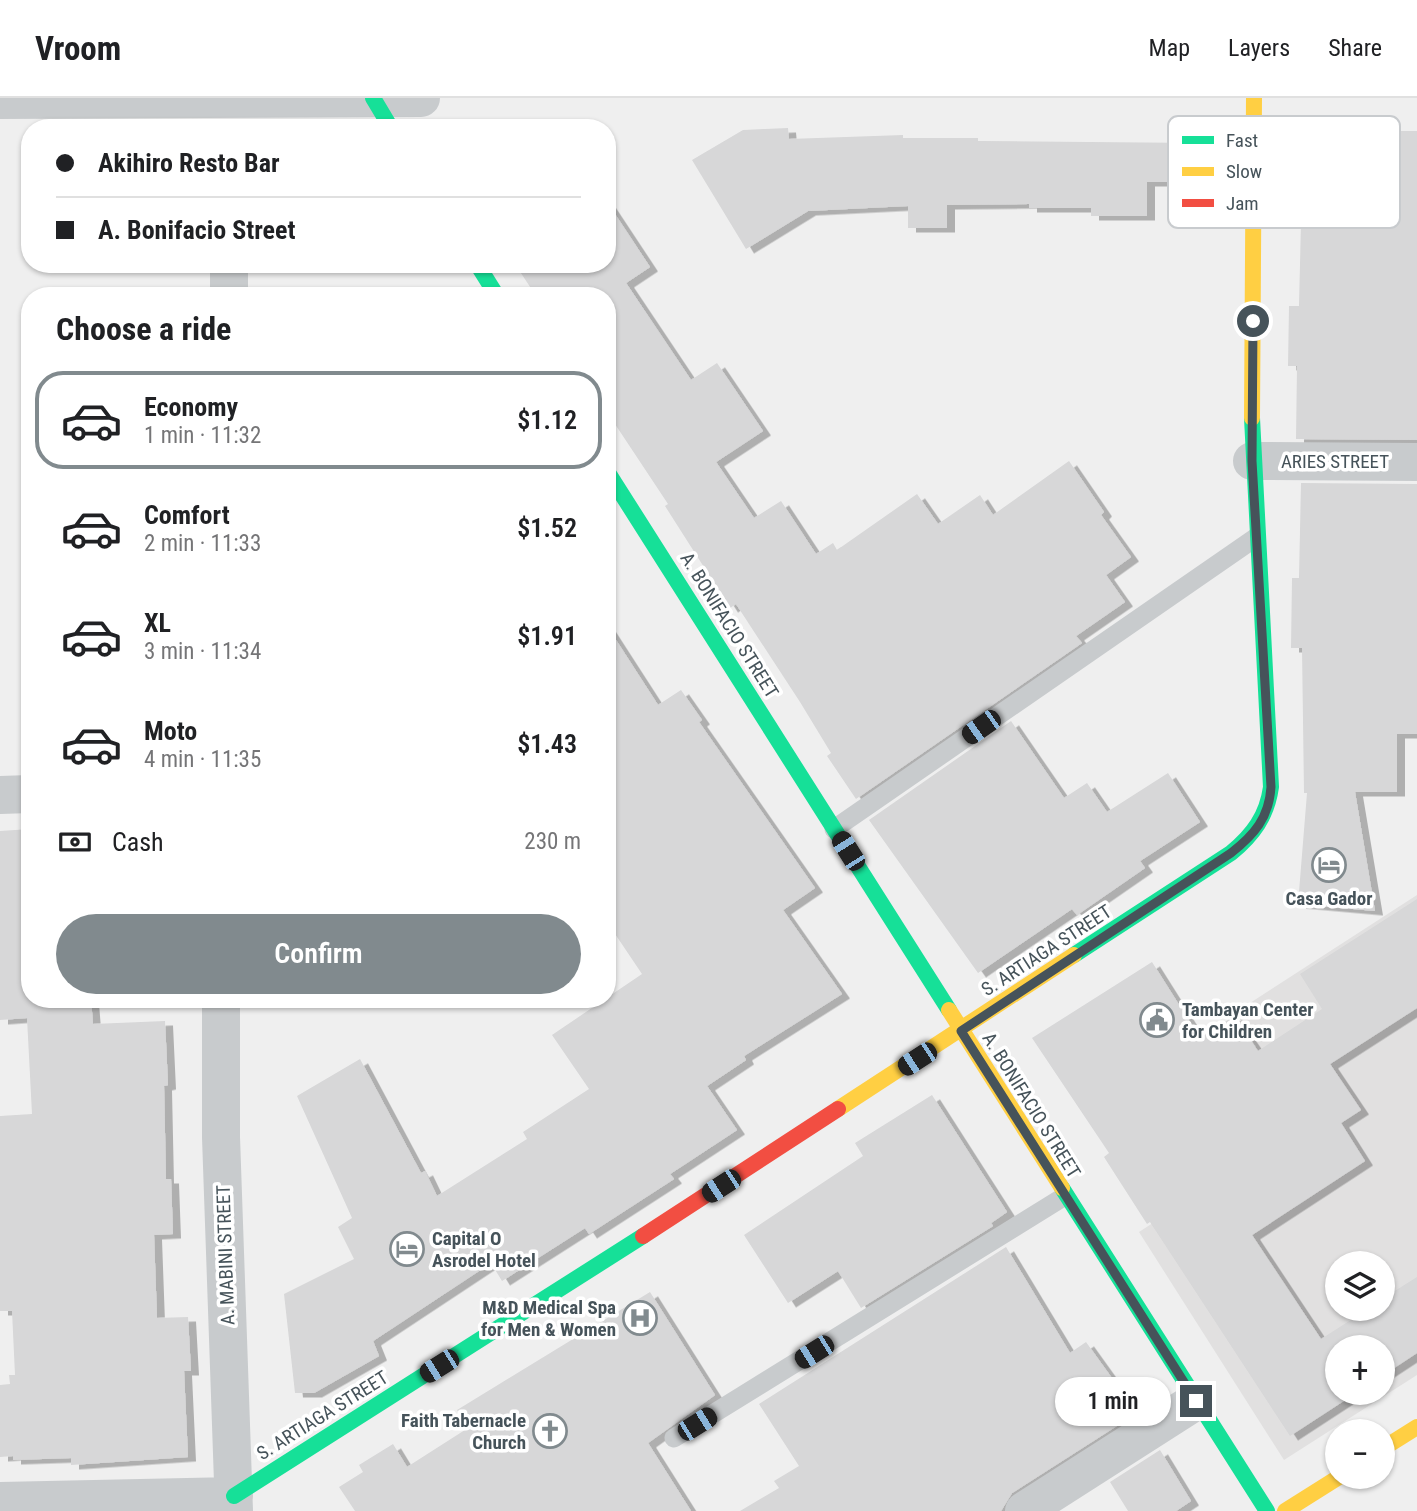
<!DOCTYPE html>
<html lang="en">
<head>
<meta charset="utf-8">
<style>
	:root { --surface:#fff; --page:#f2f2f2; --text:#202124; --muted:#757577; --line:#e0e0e0; --accent:#818a8e }
	body { margin:0; font-family:"Roboto Condensed",sans-serif; background:var(--page); color:var(--text); height:100vh; display:flex; flex-direction:column; font-size:26px; white-space:nowrap }
	* { box-sizing:border-box; margin:0 }
	p { font-size:23px; color:var(--muted) }
	.icon { flex:none; width:38px; height:38px; fill:none; stroke:currentColor; stroke-width:2; stroke-linecap:round; stroke-linejoin:round }
	.map { position:relative; flex:1; overflow:hidden }
	.panel { position:absolute; left:21px; top:189px; width:595px; height:721px; display:flex; flex-direction:column; background:var(--surface); border-radius:28px; box-shadow:0 2px 5px #0004 }
	.panel>* { flex:none }
	.top-card { position:absolute; left:21px; top:21px; width:595px; height:154px; border-radius:28px; box-shadow:0 2px 5px #0004; display:grid; align-content:center; height:154px; padding:0 35px; background:var(--surface) }
	.controls { position:absolute; left:1325px; top:1153px; display:grid; gap:14px }
	.controls a { display:grid; place-items:center; width:70px; height:70px; border-radius:50%; background:var(--surface); box-shadow:0 2px 5px #0004; font-size:35px }
	.end { position:absolute; width:32px; height:32px; margin:-16px; border:9px solid #46535a; background:#fff; box-shadow:0 0 0 4px #fff }
	.from { border-radius:50% }
	.bubble { position:absolute; height:49px; border-radius:24px; background:var(--surface); box-shadow:0 2px 5px #0004; font-size:23px; font-weight:600; line-height:49px; text-align:center }
	.car { position:absolute; width:21px; height:42px; margin:-21px -10px; border-radius:9px; box-shadow:0 0 5px 2px #0007; background:linear-gradient(#222 24%,#8ab4d8 0 40%,#222 0 76%,#8ab4d8 0 86%,#222 0) }
	.top-card b { display:flex; align-items:center; gap:24px; height:66px; font-size:26px }
	.top-card b+b { border-top:2px solid var(--line) }
	.top-card i { width:18px; height:18px; background:var(--text) }
	ul { padding:0; list-style:none }
	li { display:flex; align-items:center; gap:21px; height:98px; margin:0 14px 10px; padding:0 21px; border:4px solid transparent; border-radius:28px }
	li div { flex:1 }
	li b { display:block; font-size:26px }
	li em { font-style:normal; font-weight:600 }
	li.active { border-color:var(--accent) }
	li>.icon { width:63px; height:63px; stroke-width:1.5 }
	h2 { padding:0 35px; font-size:32px; line-height:84px }
	.pay { display:flex; align-items:center; gap:18px; height:77px; padding:0 35px; font-size:26px }
	.pay p { margin-inline-start:auto }
	.action { display:flex; gap:14px; margin-top:auto; padding:14px 35px }
	.action a { flex:1; height:80px; border-radius:42px; background:var(--accent); color:#fff; font-size:28px; font-weight:600; line-height:80px; text-align:center }
	header { display:flex; align-items:center; gap:42px; box-sizing:border-box; height:98px; padding:0 35px; background:var(--surface); border-bottom:2px solid var(--line) }
	header strong { font-size:33px }
	nav { display:flex; gap:38px; margin-inline-start:auto; font-size:24px }
	.map>svg:first-child { display:block }
</style>
</head>
<body>
<header>
<strong>Vroom</strong>
<nav><a>Map</a><a>Layers</a><a>Share</a></nav>
</header>
<div class="map">
<svg width="1417" height="1413" viewBox="0 0 1417 1413">
	<defs>
		<filter id="shadow"><feDropShadow dx="8" dy="4.5" stdDeviation="0" flood-color="#0004"/></filter>
	</defs>
	<rect width="100%" height="100%" fill="#efefef"/>
	<path fill="#e1e0e0" fill-rule="evenodd" d="M1417,797v480l-133,85 -145,-228 128,-83 -50,-76 39,-27 -23,-32zM1337,1166h45v45h-45zM1337,1250h45v45h-45z"/>
	<path fill="#d7d7d8" filter="url(#shadow)" d="M788,30l1,11 114,-4v3h75v3l222,2v39h-53v34h-56v-8h-62v-4l-82,1v23h-39v-22l-100,5 -62,38 -54,-89 51,-30z
		M1385,33h32v309l-121,-1 1,-73h-9l1,-60h10l4,-168 82,1z
		M607,104l43,65 -24,16 65,97 26,-17 46,68 -47,31 38,56 27,-17 35,53 17,-11 4,7 80,-56 21,30 42,-29 13,20 76,-54 35,51 -3,3 30,42 -25,18 19,27 -49,34 6,7 -226,156 -29,-43 4,-3 -31,-51 -64,-98 -6,4 -65,-102 3,-2 -61,-92v-116h-71l-21,-32h92z
		M1301,385l116,1v250h-20v58h-42l20,119 -77,-7 9,-111h-3l-2,-145h-11l1,-70h7z
		M607,528l51,79 23,-15 21,30 -3,2 116,166 -32,22 59,84 -98,62 2,4 -39,26 30,44 -67,44 4,5 -85,55 -4,-6 -83,53 -11,-18 -118,78 6,15 -65,37h-19l-11,-99 70,-35 -16,-32 14,-9 -55,-122 63,-37 61,114 4,-2 12,25 90,-57 -4,-7 66,-43 -37,-54 90,-61 -35,-52z
		M1011,623l53,77 23,-15 20,29 61,-39 32,49 -60,39 5,7 -68,47 -5,-6 -94,64 -109,-153z
		M30,731v170h61l2,25 72,-3 3,64 -4,1 2,93h5l2,55 -19,1 3,83 31,-1 3,54h-7l4,86 -117,8v-7l-58,2v-4l-13,1v-72l10,-1 -1,-9h6l-3,-64h-12v-195l32,-2 -5,-96 -27,2v-189z
		M1417,801v109l-87,56 31,46 -20,13 24,38 -113,74 69,104 47,-30h14v-10l35,-22v76l-35,23v-28h-45v45h19l-66,43 -140,-214 -3,2 -43,-67 5,-4 -77,-115 120,-76 48,76 34,-22 24,35 64,-42 -22,-35z
		M932,997l75,117 -16,11 2,3 -132,82 -23,-37 -50,32 -44,-68 119,-79 -8,-13z
		M1006,1149l64,106 16,-11 51,71 -125,80 -11,18h-261l39,-23 -5,-7 25,-15 -40,-62z
		M650,1194l65,103 -67,48 43,68h-336l-16,-24 24,-15 -4,-7 34,-21 14,23 61,-39 -11,-18z
		M1160,1352l31,51 -15,10h-48l-18,-29z"/>
	<g fill="none" stroke-linecap="round" stroke-linejoin="round">
		<path stroke="#c8cbcd" stroke-width="19" d="M834,731l421,-291
			M674,1340l391,-242"/>
		<path stroke="#c8cbcd" stroke-width="38" d="M0,2l421,-2
			M229,198v-32
			M1252,363l165,1
			M0,697l30,-1
			M221,901v138l13,374
			M0,1403l234,-5
			M1024,1413l172,-110"/>
		<path stroke="#16e098" stroke-width="16" d="M373,0l18,30
			M477,166l20,32
			M607,373l342,539
			M1074,857l157,-102c22,-18 36,-37 40,-66l-19,-369
			M1062,1090l205,323
			M234,1398l409,-260"/>
		<path stroke="#ffcf43" stroke-width="16" d="M1252,320l2,-320
			M949,912l113,178
			M838,1011l236,-154
			M1382,1351l35,-22
			M1285,1413l54,-34"/>
		<path stroke="#f24e42" stroke-width="16" d="M643,1138l195,-127"/>
	</g>
	<g fill="none" stroke-linecap="round" stroke-linejoin="round">
		<path stroke="#46535a" stroke-width="9" d="M1196,1303l-235,-370 270,-178c23,-18 38,-35 40,-66l-19,-326 1,-140"/>
	</g>
	<defs>
		<g id="hotel-ring" transform="scale(1.75)"><circle r="9.5" fill="#fff" stroke="#818a8e" stroke-width="1.5"/><path d="M-6-4.5h1.5V1H6V5H4.5V3h-9V5H-6ZM-4 0a1.8 1.8 0 1 1 3.6 0ZM.5 0V-2.5h3Q6-2.5 6 0Z" fill="#818a8e"/></g>
		<g id="civic-ring" transform="scale(1.75)"><circle r="9.5" fill="#fff" stroke="#818a8e" stroke-width="1.5"/><path d="M-.6-6.5H3V-4.5H.6V-3L4-1V1h2V6H-6V1h2V-1L-.6-3ZM-1.2 2.5V6h2.4V2.5Z" fill="#818a8e"/></g>
		<g id="hospital-ring" transform="scale(1.75)"><circle r="9.5" fill="#fff" stroke="#818a8e" stroke-width="1.5"/><path d="M-5-5h3v3.5h4V-5h3V5h-3V1.5h-4V5h-3Z" fill="#818a8e"/></g>
		<g id="church-ring" transform="scale(1.75)"><circle r="9.5" fill="#fff" stroke="#818a8e" stroke-width="1.5"/><path d="M-1.2-6h2.4v3.5h3.3v2.4h-3.3V6h-2.4V-.1h-3.3v-2.4h3.3Z" fill="#818a8e"/></g>
	</defs>
	<g fill-rule="evenodd">
		<use href="#hotel-ring" x="1329" y="767"/>
		<use href="#civic-ring" x="1157" y="922"/>
		<use href="#hotel-ring" x="407" y="1151"/>
		<use href="#hospital-ring" x="640" y="1220"/>
		<use href="#church-ring" x="550" y="1333"/>
	</g>
	<g text-anchor="middle" stroke-width="7" stroke-linejoin="round" paint-order="stroke">
		<g font-size="19" fill="#46535a" stroke="#fff">
			<text x="1335" y="370">ARIES STREET</text>
			<text transform="translate(730 527) rotate(58)" y="7">A. BONIFACIO STREET</text>
			<text transform="translate(1046 852) rotate(-33)" y="7">S. ARTIAGA STREET</text>
			<text transform="translate(1032 1007) rotate(58)" y="7">A. BONIFACIO STREET</text>
			<text transform="translate(225 1157) rotate(-92)" y="7">A. MABINI STREET</text>
			<text transform="translate(322 1317) rotate(-32)" y="7">S. ARTIAGA STREET</text>
		</g>
		<g font-size="19" font-weight="bold" fill="#46535a" stroke="#fff" text-anchor="start">
			<text x="1329" y="807" text-anchor="middle">Casa Gador</text>
			<text x="1182" y="918">Tambayan Center<tspan x="1182" dy="22">for Children</tspan></text>
			<text x="432" y="1147">Capital O<tspan x="432" dy="22">Asrodel Hotel</tspan></text>
			<text x="616" y="1216" text-anchor="end">M&amp;D Medical Spa<tspan x="616" dy="22">for Men &amp; Women</tspan></text>
			<text x="526" y="1329" text-anchor="end">Faith Tabernacle<tspan x="526" dy="22">Church</tspan></text>
		</g>
	</g>
	<rect x="1168" y="18" width="232" height="112" rx="10" fill="#fff" stroke="#c8cbce" stroke-width="2"/>
	<rect x="1182" y="38" width="32" height="8" fill="#16e098"/>
	<rect x="1182" y="69" width="32" height="9" fill="#ffcf43"/>
	<rect x="1182" y="101" width="32" height="8" fill="#f24e42"/>
	<g font-size="19" fill="#46535a">
		<text x="1226" y="49">Fast</text>
		<text x="1226" y="80">Slow</text>
		<text x="1226" y="112">Jam</text>
	</g>
</svg>
<div class="controls">
<a><svg class="icon" aria-label="layers" viewBox="0 0 24 24"><path d="M12 4l9 5-9 5-9-5zM3 14l9 5 9-5"/></svg></a>
<a>+</a>
<a>−</a>
</div>
<i class="end from" style="left:1253px;top:223px"></i>
<i class="end" style="left:1196px;top:1303px"></i>
<div class="bubble" style="left:1055px;top:1279px;width:116px">1 min</div>
<i class="car" style="left:981px;top:629px;rotate:235deg"></i>
<i class="car" style="left:848px;top:753px;rotate:328deg"></i>
<i class="car" style="left:917px;top:961px;rotate:237deg"></i>
<i class="car" style="left:721px;top:1088px;rotate:237deg"></i>
<i class="car" style="left:814px;top:1254px;rotate:238deg"></i>
<i class="car" style="left:439px;top:1268px;rotate:238deg"></i>
<i class="car" style="left:697px;top:1326px;rotate:58deg"></i>
<div class="top-card">
<b><i class="from"></i>Akihiro Resto Bar</b>
<b><i></i>A. Bonifacio Street</b>
</div>
<section class="panel">
<h2>Choose a ride</h2>
<ul>
<li class="active"><svg class="icon" aria-label="car" viewBox="0 0 24 24"><path d="M5 17H2v-5l4-1 3-4h7l3 4 3 1v5h-3M9 17h6M6 11h13"/><circle cx="7" cy="17" r="2"/><circle cx="17" cy="17" r="2"/></svg><div><b>Economy</b><p>1 min · 11:32</p></div><em>$1.12</em></li>
<li><svg class="icon" aria-label="car" viewBox="0 0 24 24"><path d="M5 17H2v-5l4-1 3-4h7l3 4 3 1v5h-3M9 17h6M6 11h13"/><circle cx="7" cy="17" r="2"/><circle cx="17" cy="17" r="2"/></svg><div><b>Comfort</b><p>2 min · 11:33</p></div><em>$1.52</em></li>
<li><svg class="icon" aria-label="car" viewBox="0 0 24 24"><path d="M5 17H2v-5l4-1 3-4h7l3 4 3 1v5h-3M9 17h6M6 11h13"/><circle cx="7" cy="17" r="2"/><circle cx="17" cy="17" r="2"/></svg><div><b>XL</b><p>3 min · 11:34</p></div><em>$1.91</em></li>
<li><svg class="icon" aria-label="car" viewBox="0 0 24 24"><path d="M5 17H2v-5l4-1 3-4h7l3 4 3 1v5h-3M9 17h6M6 11h13"/><circle cx="7" cy="17" r="2"/><circle cx="17" cy="17" r="2"/></svg><div><b>Moto</b><p>4 min · 11:35</p></div><em>$1.43</em></li>
</ul>
<div class="pay"><svg class="icon" aria-label="cash" viewBox="0 0 24 24"><path d="M3 7h18v10H3z"/><circle cx="12" cy="12" r="2"/></svg>Cash<p>230 m</p></div>
<div class="action"><a>Confirm</a></div>
</section>
</div>
</body>
</html>
